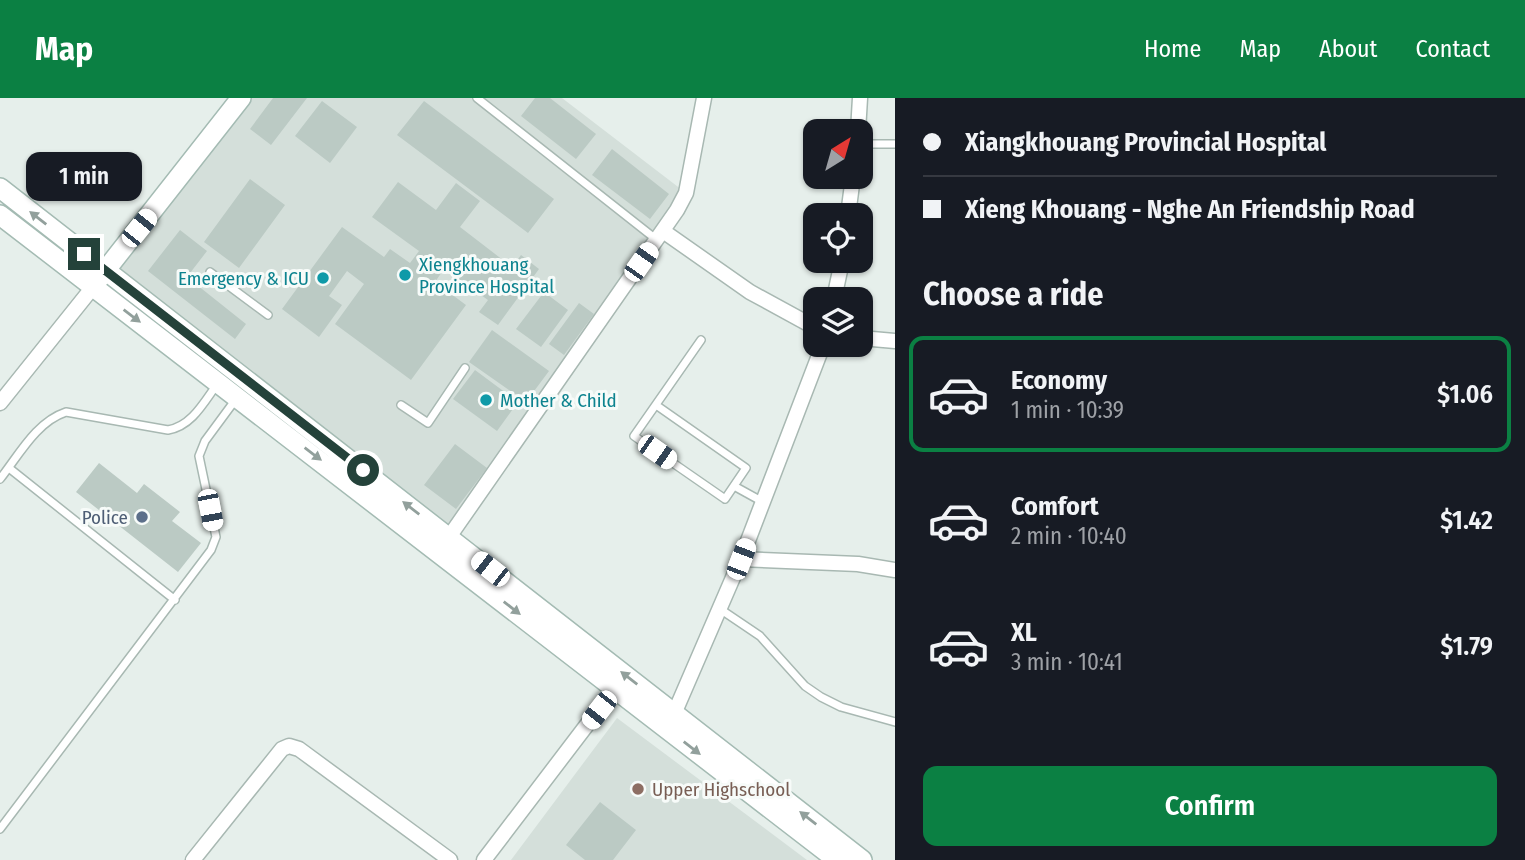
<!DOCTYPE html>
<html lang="en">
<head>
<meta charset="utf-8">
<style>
	:root { --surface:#171b24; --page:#242831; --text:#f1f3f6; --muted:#9ea1a6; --line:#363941; --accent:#0b8043 }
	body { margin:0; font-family:"Fira Sans Condensed",sans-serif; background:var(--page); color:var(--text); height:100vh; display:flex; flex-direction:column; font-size:26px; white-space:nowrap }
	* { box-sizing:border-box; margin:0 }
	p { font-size:23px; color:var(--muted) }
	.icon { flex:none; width:38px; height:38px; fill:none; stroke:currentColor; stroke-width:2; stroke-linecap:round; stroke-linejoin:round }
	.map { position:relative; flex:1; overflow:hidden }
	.sheet { display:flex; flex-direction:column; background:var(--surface); width:630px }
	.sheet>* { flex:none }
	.banner { display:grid; align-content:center; height:154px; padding:0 28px; background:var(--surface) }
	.needle { width:46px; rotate:37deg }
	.fabs { position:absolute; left:803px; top:21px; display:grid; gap:14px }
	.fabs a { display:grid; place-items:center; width:70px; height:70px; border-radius:14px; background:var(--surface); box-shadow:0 2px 5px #0004; font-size:35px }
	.end { position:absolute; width:32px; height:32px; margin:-16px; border:9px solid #24423a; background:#fff; box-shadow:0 0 0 4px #fff }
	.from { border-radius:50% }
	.bubble { position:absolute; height:49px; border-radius:14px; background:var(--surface); box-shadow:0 2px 5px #0004; font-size:23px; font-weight:600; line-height:49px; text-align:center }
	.car { position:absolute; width:21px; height:42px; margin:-21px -10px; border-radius:9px; box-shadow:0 0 5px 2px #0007; background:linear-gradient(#fff 24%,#345 0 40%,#fff 0 76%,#345 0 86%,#fff 0) }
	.banner b { display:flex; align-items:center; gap:24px; height:66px; font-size:26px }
	.banner b+b { border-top:2px solid var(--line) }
	.banner i { width:18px; height:18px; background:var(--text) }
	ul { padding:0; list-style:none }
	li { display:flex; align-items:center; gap:21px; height:116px; margin:0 14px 10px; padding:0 14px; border:4px solid transparent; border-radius:14px }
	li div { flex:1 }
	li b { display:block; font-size:26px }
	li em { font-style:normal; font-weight:600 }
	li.active { border-color:var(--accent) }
	li>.icon { width:63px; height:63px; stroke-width:1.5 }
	h2 { padding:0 28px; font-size:32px; line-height:84px }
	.primary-button { display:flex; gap:14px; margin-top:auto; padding:14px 28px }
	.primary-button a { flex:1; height:80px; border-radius:14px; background:var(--accent); color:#fff; font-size:28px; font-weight:600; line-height:80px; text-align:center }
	header { display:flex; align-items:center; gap:42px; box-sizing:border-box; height:98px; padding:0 35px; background:var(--accent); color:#fff }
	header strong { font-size:33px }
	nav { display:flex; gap:38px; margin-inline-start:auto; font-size:24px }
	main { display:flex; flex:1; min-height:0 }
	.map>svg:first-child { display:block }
</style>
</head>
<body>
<header>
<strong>Map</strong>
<nav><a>Home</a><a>Map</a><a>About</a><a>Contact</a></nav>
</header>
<main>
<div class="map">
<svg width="895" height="762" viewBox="0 0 895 762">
	<rect width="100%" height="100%" fill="#e6efeb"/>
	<path fill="#d4dfda" d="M241,0h321l124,95 -237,344 -344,-267z
		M617,620l190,142h-296z"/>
	<path fill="#bbcac4" d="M273,0h34l-36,47 -21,-16z
		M535,0h15l46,36 -20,25 -55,-43z
		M322,3l35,26 -27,36 -35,-27z
		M424,3l130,98 -26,34 -131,-98z
		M612,51l57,45 -19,25 -58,-44z
		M250,81l35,26 -46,63 -35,-26z
		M398,84l38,28 20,-27 24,18 -20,26 52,40 9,-12 18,14 -41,56 -19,-13 9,-12 -44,-31 -9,13 31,23 -55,75 -76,-56 29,-40 -17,-13 -18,25 13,9 -23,32 -37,-28 60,-82 42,30 6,-8 20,14 9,-12 -47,-34z
		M180,132l27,21 -20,26 59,47 -11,15 -87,-68z
		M544,194l24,18 -27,37 -25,-18z
		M579,205l15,11 -30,41 -15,-11z
		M492,232l57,41 -23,31 -57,-40z
		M475,272l43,32 -21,29 -44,-32z
		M455,346l32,24 -31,41 -32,-24z
		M99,365l38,30 7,-9 36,28 -8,9 29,22 -23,29 -102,-80z
		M600,704l36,28 -23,30h-28l-19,-15z"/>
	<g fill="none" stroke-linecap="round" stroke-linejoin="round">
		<g stroke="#a8b8b2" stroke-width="10">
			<path id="lane" d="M477,0l180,142
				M861,46h34
				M210,174l58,43
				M401,307l27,18 37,-55
				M656,307l90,63 -21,31 -91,-63 67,-96
				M9,370l166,132
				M0,381c19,-24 36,-57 66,-67l102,18c24,-4 36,-28 50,-47
				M734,388l29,16
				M720,511l40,27 45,50 16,11 20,10 54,15
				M0,731l211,-279 5,-13 -17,-81 6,-15 31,-42"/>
		</g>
		<g stroke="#a8b8b2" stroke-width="17">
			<path id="street" d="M858,33l2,-33
				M848,117l5,-38
				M663,133l87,61 66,36
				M834,201l8,-38
				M861,240l34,3
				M0,305l93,-116
				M449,439l228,-327 9,-17 18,-95
				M741,461l117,5 37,6
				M674,616l67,-155 82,-214
				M193,762l89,-111 7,-3 10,3 151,111
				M484,762l131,-172"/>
		</g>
		<g stroke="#a4bbb3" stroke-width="22">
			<path id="secondary" d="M0,90l862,672
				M0,117l837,645
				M98,182l143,-182"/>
		</g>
		<use href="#lane" stroke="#fff" stroke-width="7"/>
		<use href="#street" stroke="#fff" stroke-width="14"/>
		<use href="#secondary" stroke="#fff" stroke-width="19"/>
	</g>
	<defs><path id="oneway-solid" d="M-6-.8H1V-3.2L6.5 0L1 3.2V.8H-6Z" transform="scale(1.75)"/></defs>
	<g fill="#92a09c">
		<use href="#oneway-solid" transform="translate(38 120) rotate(-142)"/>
		<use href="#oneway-solid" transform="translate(132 218) rotate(37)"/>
		<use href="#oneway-solid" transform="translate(313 356) rotate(37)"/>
		<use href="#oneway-solid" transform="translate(411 410) rotate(-142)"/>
		<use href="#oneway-solid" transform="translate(512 510) rotate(38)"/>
		<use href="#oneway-solid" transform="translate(629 580) rotate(-142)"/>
		<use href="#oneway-solid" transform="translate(692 650) rotate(38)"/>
		<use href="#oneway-solid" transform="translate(808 720) rotate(-142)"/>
	</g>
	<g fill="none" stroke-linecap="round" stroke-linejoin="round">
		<path stroke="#24423a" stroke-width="9" d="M84,156l279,216"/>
	</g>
	<g fill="#0f9aa8" stroke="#f7fbf9" stroke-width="2.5">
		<circle cx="405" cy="177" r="7"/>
		<circle cx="323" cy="180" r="7"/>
		<circle cx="486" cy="302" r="7"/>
	</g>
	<circle fill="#5c6f8a" stroke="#f7fbf9" stroke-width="2.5" cx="142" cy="419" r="7"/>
	<circle fill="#8d6e63" stroke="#f7fbf9" stroke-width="2.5" cx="638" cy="691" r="7"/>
	<g text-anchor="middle" stroke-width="6" stroke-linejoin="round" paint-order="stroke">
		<g font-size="19" fill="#0d838f" stroke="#f7fbf9" text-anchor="start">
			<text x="419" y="173">Xiengkhouang<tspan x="419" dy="22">Province Hospital</tspan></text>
			<text x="309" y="187" text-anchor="end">Emergency &amp; ICU</text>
			<text x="500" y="309">Mother &amp; Child</text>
		</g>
		<g font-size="19" fill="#4e5e75" stroke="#f7fbf9" text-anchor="end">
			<text x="128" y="426">Police</text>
		</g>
		<g font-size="19" fill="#785e54" stroke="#f7fbf9" text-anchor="start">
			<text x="652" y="698">Upper Highschool</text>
		</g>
	</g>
</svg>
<div class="fabs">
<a><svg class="needle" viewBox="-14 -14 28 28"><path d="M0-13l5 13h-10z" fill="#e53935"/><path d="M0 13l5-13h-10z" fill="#9ea1a6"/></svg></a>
<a><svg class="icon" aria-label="locate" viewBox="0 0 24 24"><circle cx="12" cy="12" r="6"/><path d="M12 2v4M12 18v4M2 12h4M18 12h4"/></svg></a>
<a><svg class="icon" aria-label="layers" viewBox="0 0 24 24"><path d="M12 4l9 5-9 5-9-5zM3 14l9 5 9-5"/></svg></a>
</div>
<i class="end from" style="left:363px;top:372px"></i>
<i class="end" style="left:84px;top:156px"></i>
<div class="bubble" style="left:26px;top:54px;width:116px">1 min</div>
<i class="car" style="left:139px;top:130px;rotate:39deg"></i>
<i class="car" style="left:641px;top:164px;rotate:35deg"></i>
<i class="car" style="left:657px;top:354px;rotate:125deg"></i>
<i class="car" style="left:210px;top:412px;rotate:169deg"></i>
<i class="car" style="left:741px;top:461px;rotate:21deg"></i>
<i class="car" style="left:490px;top:471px;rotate:308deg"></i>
<i class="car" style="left:599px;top:612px;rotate:218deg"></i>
</div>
<section class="sheet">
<div class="banner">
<b><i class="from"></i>Xiangkhouang Provincial Hospital</b>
<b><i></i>Xieng Khouang - Nghe An Friendship Road</b>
</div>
<h2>Choose a ride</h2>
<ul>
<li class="active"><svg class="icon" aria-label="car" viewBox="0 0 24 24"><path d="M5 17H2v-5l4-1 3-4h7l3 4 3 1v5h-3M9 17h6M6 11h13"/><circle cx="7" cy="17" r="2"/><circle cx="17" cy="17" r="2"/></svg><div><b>Economy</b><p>1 min · 10:39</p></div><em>$1.06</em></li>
<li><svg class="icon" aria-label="car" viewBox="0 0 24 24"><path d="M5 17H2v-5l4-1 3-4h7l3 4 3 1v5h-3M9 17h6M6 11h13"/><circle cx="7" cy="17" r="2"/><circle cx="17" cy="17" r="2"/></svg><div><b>Comfort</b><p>2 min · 10:40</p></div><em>$1.42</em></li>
<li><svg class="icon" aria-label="car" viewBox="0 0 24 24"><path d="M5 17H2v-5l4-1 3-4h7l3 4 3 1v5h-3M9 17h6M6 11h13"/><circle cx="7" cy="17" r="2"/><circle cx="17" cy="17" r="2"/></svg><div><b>XL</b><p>3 min · 10:41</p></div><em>$1.79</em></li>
</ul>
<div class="primary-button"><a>Confirm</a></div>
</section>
</main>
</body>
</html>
